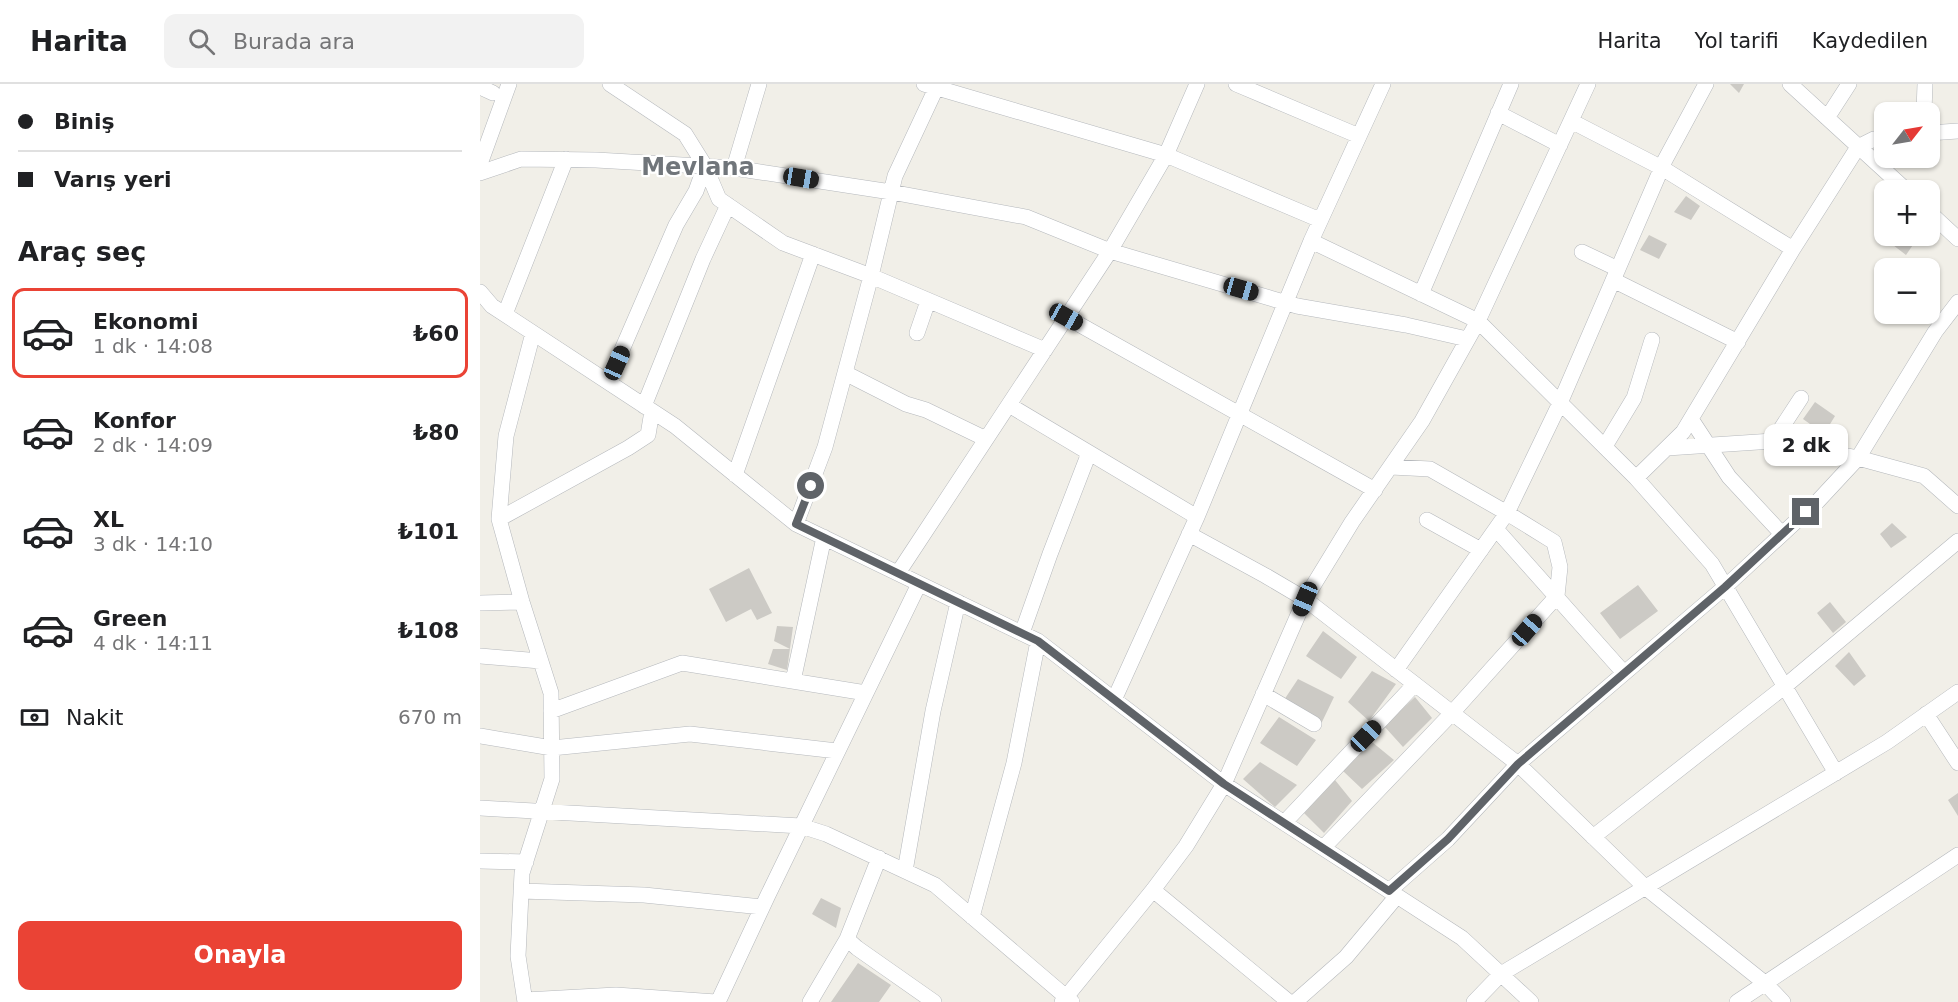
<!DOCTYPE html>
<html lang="tr">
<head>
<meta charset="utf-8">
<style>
	:root { --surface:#fff; --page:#f2f2f2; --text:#202124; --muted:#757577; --line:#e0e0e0; --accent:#ea4335 }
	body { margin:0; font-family:"DejaVu Sans",sans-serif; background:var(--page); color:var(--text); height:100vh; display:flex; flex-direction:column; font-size:22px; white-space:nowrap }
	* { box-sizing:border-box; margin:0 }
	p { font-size:20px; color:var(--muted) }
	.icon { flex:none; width:33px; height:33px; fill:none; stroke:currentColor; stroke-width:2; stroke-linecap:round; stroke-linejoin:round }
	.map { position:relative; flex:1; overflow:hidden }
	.details { display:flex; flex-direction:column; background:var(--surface); width:480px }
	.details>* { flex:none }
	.guide { display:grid; align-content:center; height:132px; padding:0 18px; background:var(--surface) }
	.needle { width:39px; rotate:59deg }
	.controls { position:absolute; left:1394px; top:18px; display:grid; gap:12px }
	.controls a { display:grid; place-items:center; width:66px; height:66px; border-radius:12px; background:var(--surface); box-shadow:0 2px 4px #0004; font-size:30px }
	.end { position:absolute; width:27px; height:27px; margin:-14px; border:8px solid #5f6368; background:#fff; box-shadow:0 0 0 3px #fff }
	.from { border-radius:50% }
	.bubble { position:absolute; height:42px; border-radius:12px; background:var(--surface); box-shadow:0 2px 4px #0004; font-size:20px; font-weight:600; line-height:42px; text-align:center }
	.car { position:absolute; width:18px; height:36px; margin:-18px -9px; border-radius:8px; box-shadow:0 0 4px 2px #0007; background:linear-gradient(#222 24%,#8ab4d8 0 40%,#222 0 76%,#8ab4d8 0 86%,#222 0) }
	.guide b { display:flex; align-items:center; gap:21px; height:57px; font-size:22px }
	.guide b+b { border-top:2px solid var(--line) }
	.guide i { width:15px; height:15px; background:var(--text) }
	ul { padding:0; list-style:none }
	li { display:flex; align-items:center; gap:18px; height:90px; margin:0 12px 9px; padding:0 6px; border:3px solid transparent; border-radius:12px }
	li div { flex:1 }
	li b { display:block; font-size:22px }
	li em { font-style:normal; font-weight:600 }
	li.on { border-color:var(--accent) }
	li>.icon { width:54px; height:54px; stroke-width:1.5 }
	h2 { padding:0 18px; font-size:27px; line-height:72px }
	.pay { display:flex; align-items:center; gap:15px; height:66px; padding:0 18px; font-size:22px }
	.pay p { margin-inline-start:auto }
	.primary-button { display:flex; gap:12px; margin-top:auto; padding:12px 18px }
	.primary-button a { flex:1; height:69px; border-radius:12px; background:var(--accent); color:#fff; font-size:24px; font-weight:600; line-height:69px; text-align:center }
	header { display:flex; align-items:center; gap:36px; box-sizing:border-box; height:84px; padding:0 30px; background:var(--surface); border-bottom:2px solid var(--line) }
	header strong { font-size:28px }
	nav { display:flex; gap:33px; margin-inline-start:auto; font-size:21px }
	.search { width:420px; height:54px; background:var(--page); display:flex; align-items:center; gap:15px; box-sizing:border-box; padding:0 21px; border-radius:12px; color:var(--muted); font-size:22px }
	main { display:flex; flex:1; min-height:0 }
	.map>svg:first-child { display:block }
</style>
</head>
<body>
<header>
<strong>Harita</strong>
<div class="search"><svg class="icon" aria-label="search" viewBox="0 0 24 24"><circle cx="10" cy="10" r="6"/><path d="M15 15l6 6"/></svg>Burada ara</div>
<nav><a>Harita</a><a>Yol tarifi</a><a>Kaydedilen</a></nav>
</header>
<main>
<section class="details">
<div class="guide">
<b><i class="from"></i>Biniş</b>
<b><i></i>Varış yeri</b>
</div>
<h2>Araç seç</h2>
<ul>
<li class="on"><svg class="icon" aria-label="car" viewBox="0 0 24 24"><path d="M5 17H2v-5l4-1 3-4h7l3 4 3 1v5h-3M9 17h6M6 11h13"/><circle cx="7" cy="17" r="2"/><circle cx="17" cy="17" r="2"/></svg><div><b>Ekonomi</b><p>1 dk · 14:08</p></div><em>₺60</em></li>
<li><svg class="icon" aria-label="car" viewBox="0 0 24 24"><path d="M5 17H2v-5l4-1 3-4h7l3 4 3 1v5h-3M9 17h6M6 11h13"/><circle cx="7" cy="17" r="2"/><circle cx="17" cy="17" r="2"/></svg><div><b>Konfor</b><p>2 dk · 14:09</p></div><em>₺80</em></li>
<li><svg class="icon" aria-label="car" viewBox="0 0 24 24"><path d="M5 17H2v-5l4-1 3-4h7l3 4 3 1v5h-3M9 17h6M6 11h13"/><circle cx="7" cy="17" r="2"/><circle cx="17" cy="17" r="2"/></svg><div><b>XL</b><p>3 dk · 14:10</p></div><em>₺101</em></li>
<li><svg class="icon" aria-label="car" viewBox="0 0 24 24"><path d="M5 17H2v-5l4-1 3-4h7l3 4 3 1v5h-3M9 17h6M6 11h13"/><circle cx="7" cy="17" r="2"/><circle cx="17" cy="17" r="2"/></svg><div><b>Green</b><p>4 dk · 14:11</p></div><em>₺108</em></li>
</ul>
<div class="pay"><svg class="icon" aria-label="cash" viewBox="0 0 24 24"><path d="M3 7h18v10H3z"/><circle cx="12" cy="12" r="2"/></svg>Nakit<p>670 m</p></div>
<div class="primary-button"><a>Onayla</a></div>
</section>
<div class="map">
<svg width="1478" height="918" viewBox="0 0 1478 918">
	<rect width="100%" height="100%" fill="#f1efe8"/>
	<path fill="#cccac5" d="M1250,0h14l-5,9z
		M1206,112l14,10 -9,14 -17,-8z
		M1404,146v6h35l-13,19 -26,-20z
		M1169,151l18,9 -8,15 -19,-9z
		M1335,318l20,14 -11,18 -21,-15z
		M1412,439l15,14 -16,11 -11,-14z
		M269,484l23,45 -15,7 -6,-11 -25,13 -17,-33z
		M1158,501l20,26 -38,28 -20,-26z
		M1350,518l16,20 -13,11 -16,-20z
		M297,542l16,1 -6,43 -19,-6 5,-15h17l-16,-8z
		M843,547l34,26 -16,22 -35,-23z
		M1369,568l17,24 -12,10 -19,-20z
		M892,587l24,13 -27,37 -21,-19z
		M818,595l36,18 -13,27 -39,-21z
		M935,613l17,21 -29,29 -19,-21z
		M799,633l37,23 -19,26 -37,-23z
		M892,658l22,18 -32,29 -19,-18z
		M780,678l37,23 -22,22 -32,-28z
		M855,696l17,21 -28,32 -20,-20z
		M1478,709v23l-10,-16z
		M341,814l20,10 -5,20 -24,-14z
		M378,879l33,22 -12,17h-48z"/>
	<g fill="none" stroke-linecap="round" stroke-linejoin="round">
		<g stroke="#b5b8bc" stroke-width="16">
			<path id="minor" d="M130,0l75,50 20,32 14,33 64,44 88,33 174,74
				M444,0l242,71 154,65
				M756,0l123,52
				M1310,0l116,106
				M0,3l13,6
				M1444,28l1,-28
				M1018,29l62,32
				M1347,34l22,-34
				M1091,37l91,47 131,81
				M1449,49l29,-2
				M0,80l29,-80
				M254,84l25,-84
				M0,89l41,-14 75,1 138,8 157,24 135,25 84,34 187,55 109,19 61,14
				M1449,128l29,27
				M831,157l167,80 158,157 76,86 124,209
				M1102,168l36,17
				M1133,196l125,62
				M0,208l12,14 183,120 121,98 242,117 186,143 238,154 69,64
				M941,210l90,-210
				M25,230l61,-155
				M586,233l309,173
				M437,249l11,-32
				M365,289l61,31 20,6 60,29
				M128,298l68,-157 20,-34 9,-25
				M529,321l188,112
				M164,322l59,-147 25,-54
				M1211,335l38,58 53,57
				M1293,357l28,-43
				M1125,362l29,-48 18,-58
				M1187,364l106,-7 85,17 66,18 34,30
				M255,391l78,-221
				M1156,394l47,-46 110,-183 65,-102 16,-8 10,-1
				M19,435l129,-71 20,-13 4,-24
				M947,436l54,30
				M316,440l29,-77 46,-171 24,-100 43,-92
				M1016,445l128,144
				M709,450l77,42 39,23 213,165 128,124 120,96 17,18
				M418,489l212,-322 56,-96 31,-71
				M0,519l42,-1
				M542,549l28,-79 39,-101
				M0,572l60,5
				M916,586l111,-157 53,-110 105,-243 41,-76
				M313,597l31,-144
				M783,610l51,30
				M634,616l83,-183 114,-276 72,-157
				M71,627l131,-48 184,30
				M1446,630l32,49
				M0,652l72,12 138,-14 147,17
				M0,724l321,18 25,8 109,51 137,117
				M804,739l131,-139
				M1113,753l191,-150 174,-146
				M843,764l129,-135 105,-117 3,-29 -6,-25 -47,-29 -77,-44 -39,-2
				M0,777l46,1
				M425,787l28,-160 25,-109
				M673,806l136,112
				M41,807l123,4 118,12
				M909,807l59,-52 70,-75 207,-177 93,-86 40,-43 77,-126 23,-30
				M492,833l42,-154 24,-122
				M367,855l10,9 77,54
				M45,916l91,-5 100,7
				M45,918l-7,-46 4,-83 30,-94 -1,-86 -29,-91 -23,-83 7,-83 27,-103
				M238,918l50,-107 151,-311
				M330,918l37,-63 32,-81
				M582,918l91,-112 33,-44 38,-62 81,-185 47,-77 70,-101 56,-100 110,-237
				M815,918l51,-45 51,-61
				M994,918l27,-28 386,-232 71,-50
				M1257,918l221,-147"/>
		</g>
		<use href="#minor" stroke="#fff" stroke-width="15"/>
	</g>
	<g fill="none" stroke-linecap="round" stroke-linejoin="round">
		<path stroke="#5f6368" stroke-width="8" d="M331,402l-15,38 242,117 186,143 165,107 59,-52 70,-75 207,-177 81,-75"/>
	</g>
	<g text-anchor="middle" stroke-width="4.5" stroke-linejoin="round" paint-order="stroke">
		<g font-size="24" font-weight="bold" fill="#70757a" stroke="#fff">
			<text x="218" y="91">Mevlana</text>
		</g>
	</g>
</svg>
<div class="controls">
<a><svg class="needle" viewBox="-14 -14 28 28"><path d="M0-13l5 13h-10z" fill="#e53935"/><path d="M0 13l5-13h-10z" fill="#757577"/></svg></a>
<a>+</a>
<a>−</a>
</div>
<i class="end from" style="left:331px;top:402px"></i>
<i class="end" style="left:1326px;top:428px"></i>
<div class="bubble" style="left:1284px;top:340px;width:84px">2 dk</div>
<i class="car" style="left:321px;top:94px;rotate:99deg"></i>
<i class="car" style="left:761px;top:205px;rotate:106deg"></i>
<i class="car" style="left:586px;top:233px;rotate:119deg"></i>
<i class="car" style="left:137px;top:279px;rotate:24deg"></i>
<i class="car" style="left:825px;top:515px;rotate:203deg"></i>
<i class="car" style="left:1047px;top:546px;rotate:41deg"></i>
<i class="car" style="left:886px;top:652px;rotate:44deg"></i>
</div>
</main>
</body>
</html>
